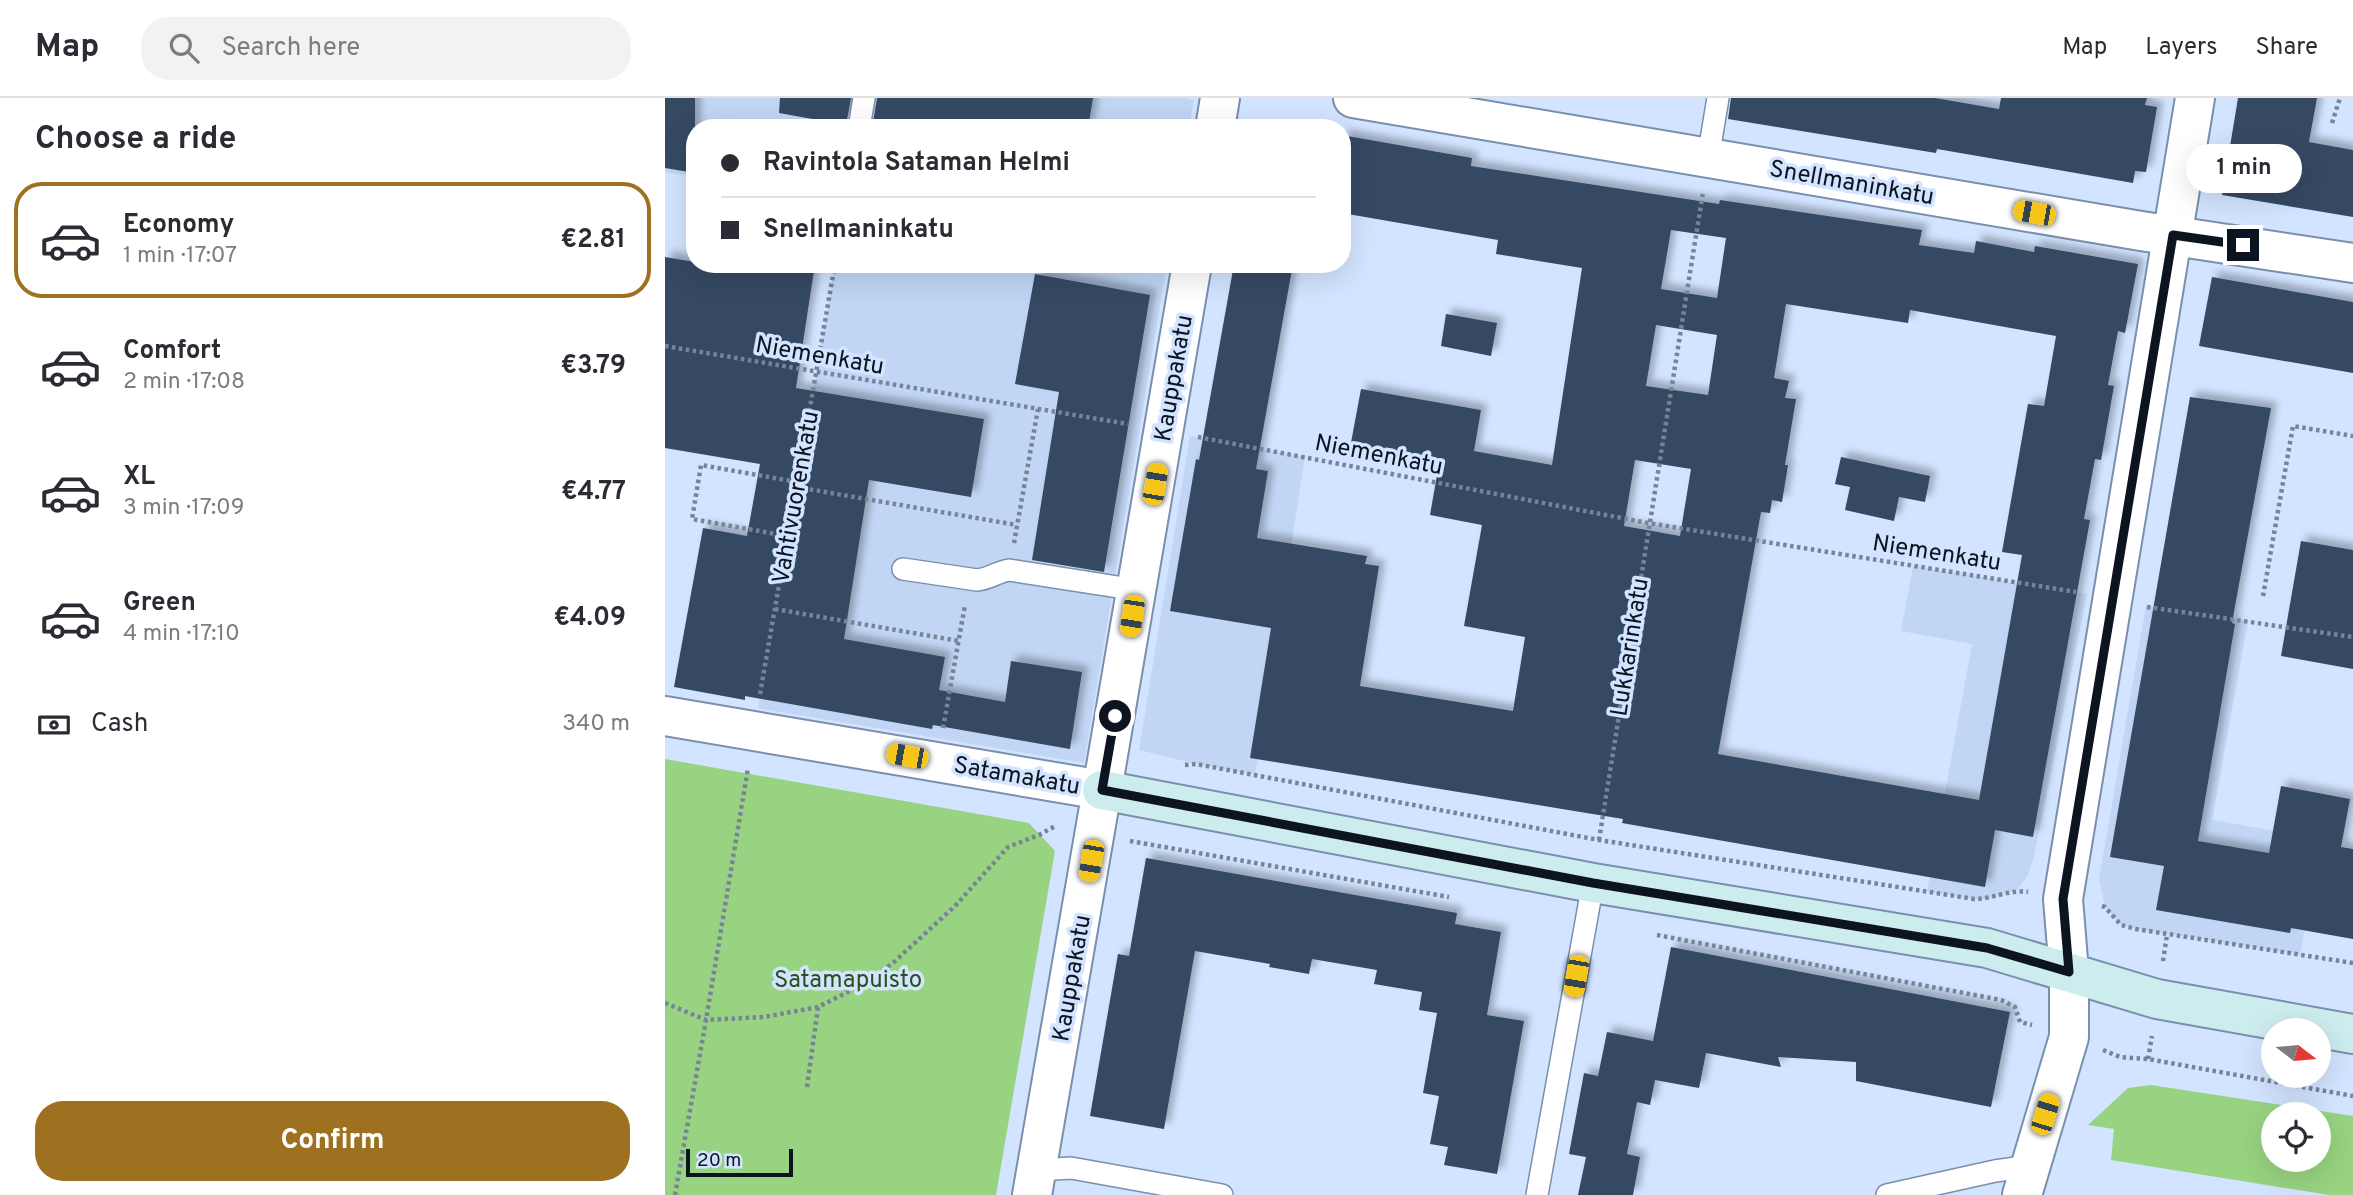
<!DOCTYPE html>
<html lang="en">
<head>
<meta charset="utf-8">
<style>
	:root { --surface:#fff; --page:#f2f2f3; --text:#2b2b33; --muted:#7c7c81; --line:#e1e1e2; --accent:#9e7121 }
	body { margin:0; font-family:Overpass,sans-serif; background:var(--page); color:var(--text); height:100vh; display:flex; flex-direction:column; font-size:26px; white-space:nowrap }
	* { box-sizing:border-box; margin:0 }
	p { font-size:23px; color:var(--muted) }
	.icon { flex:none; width:38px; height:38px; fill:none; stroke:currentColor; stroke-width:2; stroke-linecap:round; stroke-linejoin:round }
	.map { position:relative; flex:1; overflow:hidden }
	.panel { display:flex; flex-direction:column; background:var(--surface); width:665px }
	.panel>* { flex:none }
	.hud { position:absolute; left:21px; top:21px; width:665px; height:154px; border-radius:28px; box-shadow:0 7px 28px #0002; display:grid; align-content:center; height:154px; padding:0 35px; background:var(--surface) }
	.needle { width:46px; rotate:106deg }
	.buttons { position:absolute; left:1596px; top:920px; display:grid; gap:14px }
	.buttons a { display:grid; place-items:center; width:70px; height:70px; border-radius:50%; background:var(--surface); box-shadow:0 7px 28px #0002; font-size:35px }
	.scale { position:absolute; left:21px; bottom:18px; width:107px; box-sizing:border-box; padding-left:7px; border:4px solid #0c141f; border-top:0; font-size:19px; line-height:24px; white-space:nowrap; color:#0c141f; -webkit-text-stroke:5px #d2e4ff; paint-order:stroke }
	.end { position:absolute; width:32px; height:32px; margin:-16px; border:9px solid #0c141f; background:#fff; box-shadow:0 0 0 4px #fff }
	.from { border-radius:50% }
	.bubble { position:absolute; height:49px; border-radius:24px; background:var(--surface); box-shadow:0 7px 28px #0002; font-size:23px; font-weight:700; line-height:49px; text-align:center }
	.car { position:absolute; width:21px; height:42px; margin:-21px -10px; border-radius:9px; box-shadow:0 0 5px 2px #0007; background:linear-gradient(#f5c518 24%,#345 0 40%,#f5c518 0 76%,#345 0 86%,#f5c518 0) }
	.hud b { display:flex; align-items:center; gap:24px; height:66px; font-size:26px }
	.hud b+b { border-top:2px solid var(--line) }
	.hud i { width:18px; height:18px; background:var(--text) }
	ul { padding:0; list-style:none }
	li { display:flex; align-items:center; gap:21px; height:116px; margin:0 14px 10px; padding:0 21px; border:4px solid transparent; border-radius:28px }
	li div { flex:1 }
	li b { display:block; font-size:26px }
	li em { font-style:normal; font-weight:700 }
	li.active { border-color:var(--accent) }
	li>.icon { width:63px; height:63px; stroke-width:1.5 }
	h2 { padding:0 35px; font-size:32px; line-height:84px }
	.pay { display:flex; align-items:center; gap:18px; height:77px; padding:0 35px; font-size:26px }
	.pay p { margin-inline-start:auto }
	.button { display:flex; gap:14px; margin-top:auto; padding:14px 35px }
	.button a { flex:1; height:80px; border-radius:28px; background:var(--accent); color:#fff; font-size:28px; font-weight:700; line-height:80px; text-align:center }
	header { display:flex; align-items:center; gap:42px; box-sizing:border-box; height:98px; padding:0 35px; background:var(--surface); border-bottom:2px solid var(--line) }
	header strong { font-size:33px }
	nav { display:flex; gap:38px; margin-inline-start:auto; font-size:24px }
	.search { width:490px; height:63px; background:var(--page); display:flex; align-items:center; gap:18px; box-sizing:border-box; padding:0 24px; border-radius:28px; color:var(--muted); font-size:26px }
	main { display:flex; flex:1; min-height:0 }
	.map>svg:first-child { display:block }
</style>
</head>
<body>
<header>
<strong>Map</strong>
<div class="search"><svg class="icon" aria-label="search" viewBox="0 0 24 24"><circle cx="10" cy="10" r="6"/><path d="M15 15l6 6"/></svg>Search here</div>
<nav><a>Map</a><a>Layers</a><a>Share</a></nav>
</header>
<main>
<section class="panel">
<h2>Choose a ride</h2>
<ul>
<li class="active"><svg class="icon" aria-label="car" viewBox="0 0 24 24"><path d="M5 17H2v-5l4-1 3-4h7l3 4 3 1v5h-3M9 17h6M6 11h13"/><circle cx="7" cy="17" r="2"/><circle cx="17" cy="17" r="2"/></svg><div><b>Economy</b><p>1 min · 17:07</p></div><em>€2.81</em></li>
<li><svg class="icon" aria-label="car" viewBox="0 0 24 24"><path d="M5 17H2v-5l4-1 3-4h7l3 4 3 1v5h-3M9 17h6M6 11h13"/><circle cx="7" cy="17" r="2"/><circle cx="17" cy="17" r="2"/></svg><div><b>Comfort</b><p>2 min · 17:08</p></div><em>€3.79</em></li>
<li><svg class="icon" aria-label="car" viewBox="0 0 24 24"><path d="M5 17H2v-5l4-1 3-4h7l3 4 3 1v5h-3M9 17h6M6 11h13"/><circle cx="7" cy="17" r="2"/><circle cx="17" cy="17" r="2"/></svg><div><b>XL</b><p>3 min · 17:09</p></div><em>€4.77</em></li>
<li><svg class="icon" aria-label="car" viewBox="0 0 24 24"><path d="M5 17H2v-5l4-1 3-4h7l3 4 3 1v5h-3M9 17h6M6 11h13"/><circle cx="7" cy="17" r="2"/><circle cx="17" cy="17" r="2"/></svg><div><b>Green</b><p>4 min · 17:10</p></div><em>€4.09</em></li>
</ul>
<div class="pay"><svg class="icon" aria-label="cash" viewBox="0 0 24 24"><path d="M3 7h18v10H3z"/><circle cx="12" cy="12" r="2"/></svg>Cash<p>340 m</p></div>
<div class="button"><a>Confirm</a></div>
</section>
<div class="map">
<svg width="1688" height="1097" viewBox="0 0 1688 1097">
	<defs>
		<filter id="shadow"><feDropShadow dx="6" dy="-6" stdDeviation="3.5" flood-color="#0004"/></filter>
	</defs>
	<rect width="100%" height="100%" fill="#d2e4ff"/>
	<path fill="#c0d6f4" d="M0,0h520l9,2 -5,28h-494v49l-30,-5z
		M170,166h332l-83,499 -326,-55z
		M525,338l115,21 -50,318 -59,-11 -57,-14z
		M1248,468l174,28 -53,263 -6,18 -11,15 -29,9h-14l-47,-7 45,-248 -71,-13z
		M1481,508l102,15 -36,199 108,19 -20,116 -164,-26 -15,-4 -16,-18 -6,-28z"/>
	<path fill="#98d381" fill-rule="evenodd" d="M0,661l364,64 26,28 -59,344h-331z
		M1486,987l202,31v79h-24l-218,-35 3,-31 -26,-4 40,-37zM1608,1017h46v45h-46z"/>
	<path fill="#364863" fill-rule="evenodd" filter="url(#shadow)" d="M0,0h30v75l-30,-5z
		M115,0h71l-5,27 -67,-12z
		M212,0h216l-5,30h-216z
		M1066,0h204l64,11 2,-11h146l-2,7 12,2 -11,65 -11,-1 -2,12 -196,-34 -1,4 -208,-34z
		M1573,0h79l-8,44 44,8v67l-131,-22z
		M677,37l130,23 -1,8 248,38 1,-4 202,30 -3,15 55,8 2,-12 58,11 1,-6 103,18 -13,69 -7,-2 -10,54 6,1 -13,74 -6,-1 -11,60 6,1 -57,317 -38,-7 -10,57 -363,-64 1,-4 -373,-61 21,-130 -101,-17 26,-152 3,1 35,-196h59l-37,205 12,2 -11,67 110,18 -2,8 14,2 -19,120 153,25 12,-74 -61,-11 18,-101 -52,-10 9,-51 -89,-16 11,-59 120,21 -7,41 78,14 30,-197 -86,-14 2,-14 -156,-27zM1006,132l55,8 -9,60 -56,-9zM1121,206l122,19 2,-13 146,26 -12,70 -16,-2 -26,148 20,3 -43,245 -261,-46 43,-242 9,1 2,-13 10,2 6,-37h-3l11,-66 -11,-1 4,-17 -15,-3zM991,227l61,10 -9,60 -62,-9zM970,362l56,9 -11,67 -56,-10z
		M0,159l30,5v2h120l-19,124 188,31 -13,78 -102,-17 -25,159 101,18 -6,33 66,12 6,-41 71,11 -12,77 -137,-24 -1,4 -187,-33v4l-71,-13 29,-159 44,8 13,-72 -95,-16z
		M370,176l115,21 -46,277 -72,-12 27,-168 -44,-8z
		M1547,179l141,25v71l-154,-27z
		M781,216l51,9 -6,33 -50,-10z
		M1525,299l81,11 -39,215 3,1 -37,217 71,12 12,-67 69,13 -9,48 12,2v90l-62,-11 -1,5 -134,-23 8,-44 -54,-9z
		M1176,359l89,19 -5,26 -26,-5 -5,24 -49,-11 5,-23 -15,-3z
		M1636,443l52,9v119l-72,-13z
		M481,760l311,55 -2,11 46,8 -14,83 37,6 -27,153 -53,-9 4,-18 -18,-3 9,-48 -16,-3 14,-80 -18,-3 3,-18 -48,-8 3,-14 -65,-11 -3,15 -40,-7 1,-3 -75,-13 -31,178 -74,-13 28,-162 11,2z
		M1006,849l339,65 -19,95 -135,-26v-19l-78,-5 3,10 -75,-14 -7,35 -44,-8 -5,25 -13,-3 -10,52 13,3 -7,38h-55l8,-38 -17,-3 15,-81 14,3 9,-44 46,9z"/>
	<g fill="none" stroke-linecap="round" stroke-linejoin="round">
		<g stroke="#7a8fad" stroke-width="24">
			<path id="service" d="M194,30l5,-30
				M1043,60l10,-60
				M238,471l74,11c12,-1 20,-8 32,-10l128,20
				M372,1072l34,-2 151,27
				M872,1097l56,-312
				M1222,1097l108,-24 35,-5"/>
		</g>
		<g stroke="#7a8fad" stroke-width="42">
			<path id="minor" d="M688,0l788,133 212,32
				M0,618l437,74 -70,405
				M1357,1097l47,-158v-65"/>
		</g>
		<g stroke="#7a8fad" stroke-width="42">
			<path id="tertiary" d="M550,30l5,-30
				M437,692l90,-526
				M1404,874l-6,-73 132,-801"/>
		</g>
		<g stroke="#7a8fad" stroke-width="42">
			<path id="secondary" d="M437,692l491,93 394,65 170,51 196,35"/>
		</g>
		<path stroke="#778498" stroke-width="4.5" stroke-dasharray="3.5 3.5" stroke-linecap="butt" d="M1667,25l8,-25
			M0,248l463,78
			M533,339l450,86 428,69
			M131,389l221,38
			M122,438l-95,-17 9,-54 96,17
			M349,445l24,-134
			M1598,498l30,-170 60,10
			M1482,509l206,30
			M110,511l184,32
			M95,596l75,-430
			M278,630l22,-123
			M520,667l11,-1 403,76 375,59c19,0 36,-10 54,-7
			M934,742l104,-648
			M465,743l319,56
			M1437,808l3,1 16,18 15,4 217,34
			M992,837l344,65 14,7 5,15 12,3
			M1498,863l4,-26
			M0,905l41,17 58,-3 54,-10 50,-25 26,-20 61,-56 53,-59 31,-12 18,-10
			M1438,952l17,7 28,2 205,37
			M1483,961l4,-23
			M142,989l11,-80
			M10,1097l31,-175 42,-252"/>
		<use href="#service" stroke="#fff" stroke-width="21"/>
		<use href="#minor" stroke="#fff" stroke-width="38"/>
		<use href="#tertiary" stroke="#fff" stroke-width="38"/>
		<use href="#secondary" stroke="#cdeced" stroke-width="38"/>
	</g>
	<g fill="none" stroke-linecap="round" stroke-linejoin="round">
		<path stroke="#0c141f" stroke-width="9" d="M450,618l-13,74 491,93 394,65 82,24 -6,-73 110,-664 70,10"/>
	</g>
	<g text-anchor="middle" stroke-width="7" stroke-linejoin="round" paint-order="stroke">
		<g font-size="24" fill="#0c141f" stroke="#d2e4ff">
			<text transform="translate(1187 84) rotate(10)" y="8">Snellmaninkatu</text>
			<text transform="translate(155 257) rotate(10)" y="8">Niemenkatu</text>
			<text transform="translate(508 280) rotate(-80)" y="8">Kauppakatu</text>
			<text transform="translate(714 356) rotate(11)" y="8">Niemenkatu</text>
			<text transform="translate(130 399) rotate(-80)" y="8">Vahtivuorenkatu</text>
			<text transform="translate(1272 454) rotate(9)" y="8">Niemenkatu</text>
			<text transform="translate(964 549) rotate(-81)" y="8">Lukkarinkatu</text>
			<text transform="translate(352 677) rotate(10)" y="8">Satamakatu</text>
			<text transform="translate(406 880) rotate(-80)" y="8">Kauppakatu</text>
		</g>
		<g font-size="24" fill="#2b5119" stroke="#d2e4ff">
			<text x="183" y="889">Satamapuisto</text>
		</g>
	</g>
</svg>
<div class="buttons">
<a><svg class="needle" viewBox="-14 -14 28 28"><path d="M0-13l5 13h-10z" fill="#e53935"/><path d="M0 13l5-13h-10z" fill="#7c7c81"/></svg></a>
<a><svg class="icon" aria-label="locate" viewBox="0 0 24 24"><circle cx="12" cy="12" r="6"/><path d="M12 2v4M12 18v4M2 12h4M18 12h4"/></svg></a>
</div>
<div class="scale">20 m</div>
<i class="end from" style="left:450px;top:618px"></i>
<i class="end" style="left:1578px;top:147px"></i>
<div class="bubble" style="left:1521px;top:46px;width:116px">1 min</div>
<i class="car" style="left:1369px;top:115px;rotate:280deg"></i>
<i class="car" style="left:490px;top:386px;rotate:10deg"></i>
<i class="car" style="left:467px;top:518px;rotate:189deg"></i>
<i class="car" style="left:242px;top:658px;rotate:280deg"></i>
<i class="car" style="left:426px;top:763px;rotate:190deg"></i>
<i class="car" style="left:911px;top:878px;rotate:190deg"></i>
<i class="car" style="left:1380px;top:1016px;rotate:17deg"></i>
<div class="hud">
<b><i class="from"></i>Ravintola Sataman Helmi</b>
<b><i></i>Snellmaninkatu</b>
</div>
</div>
</main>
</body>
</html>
